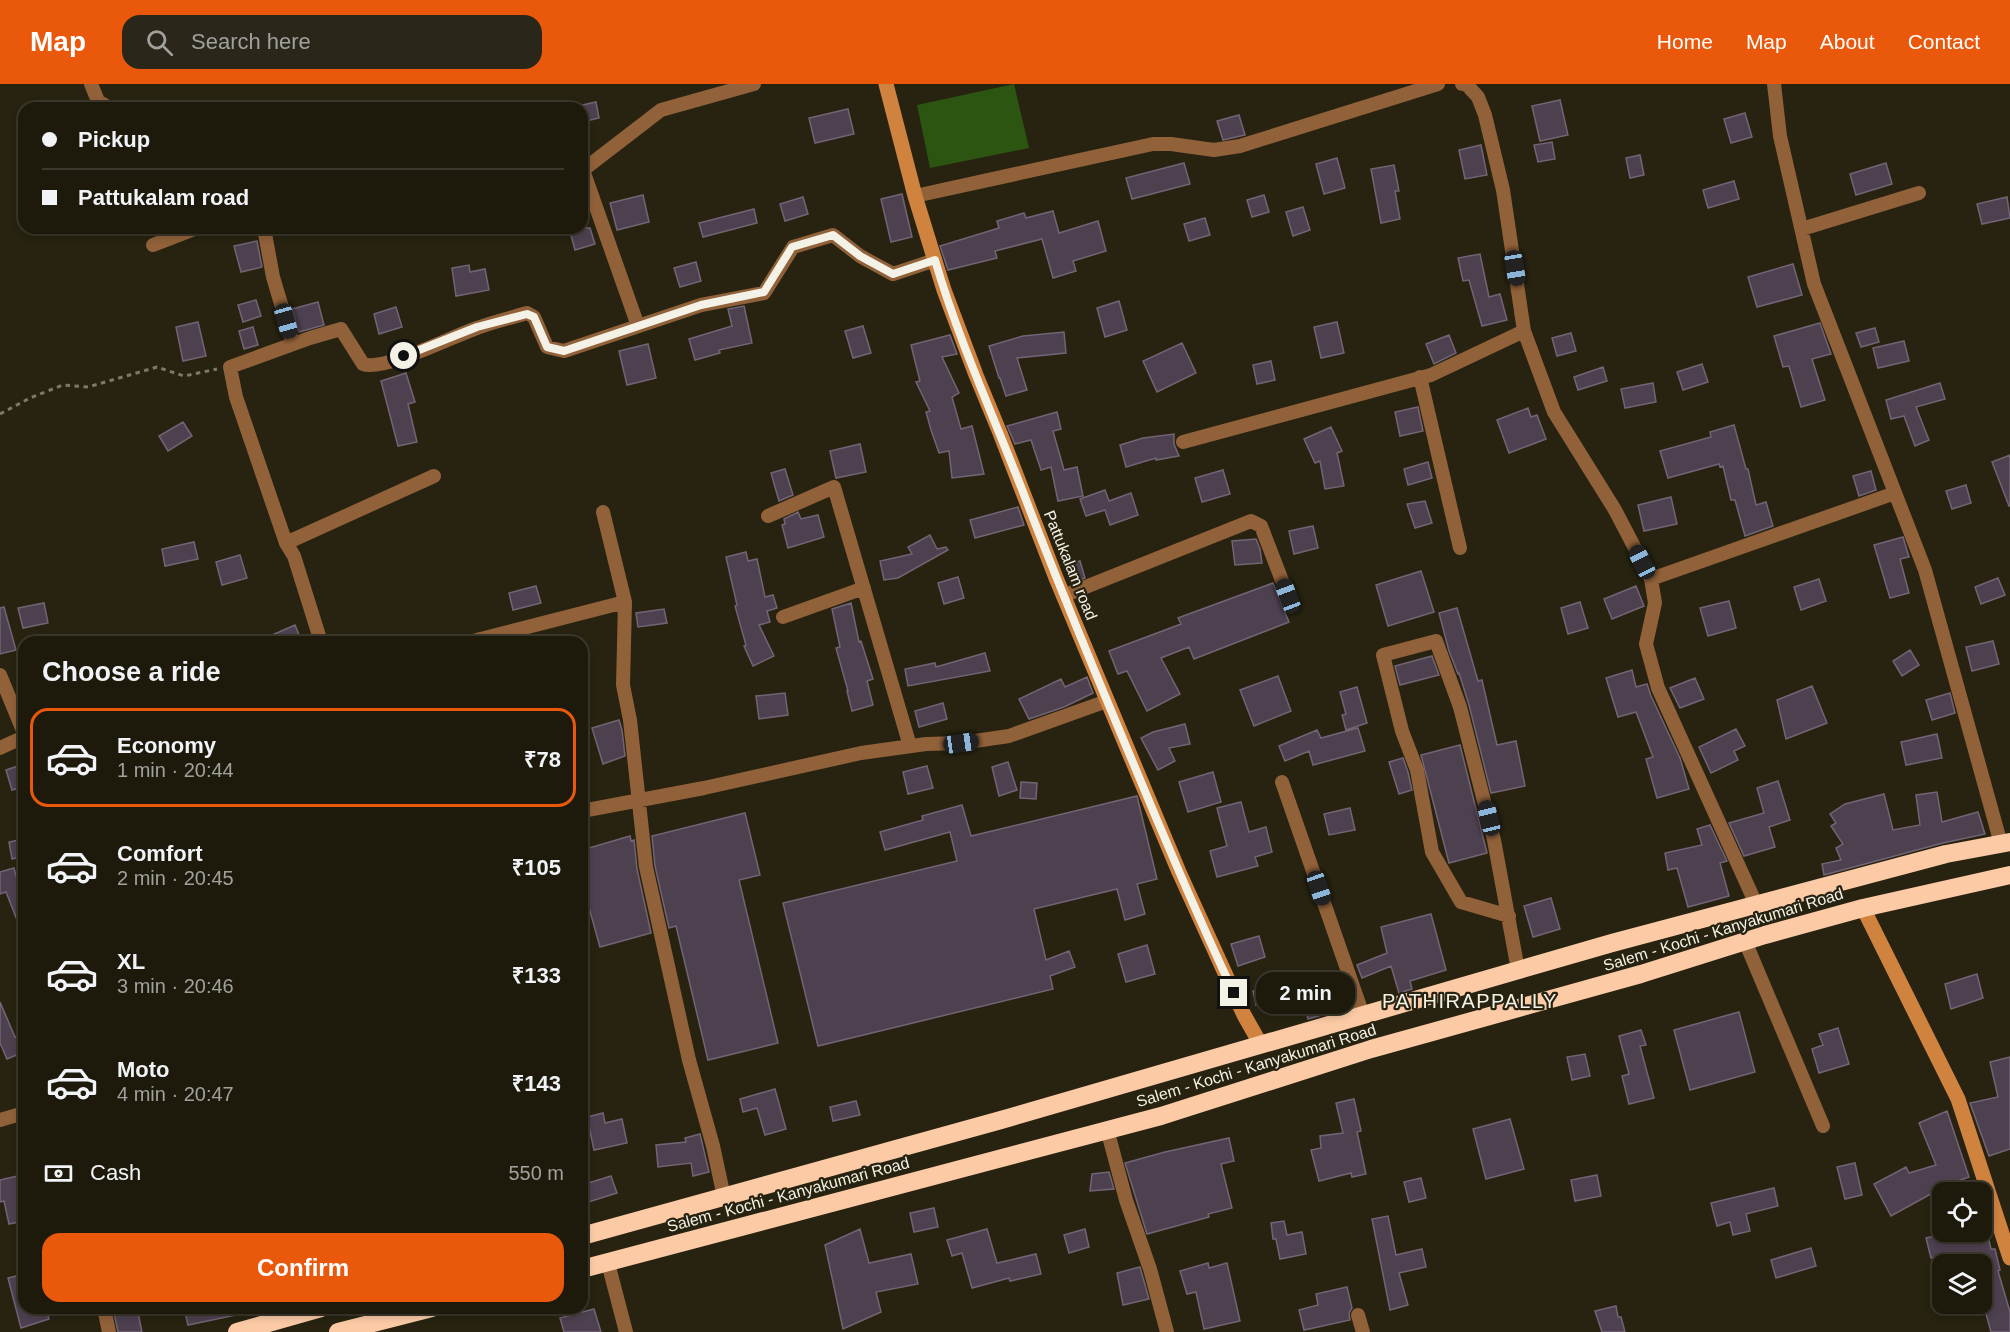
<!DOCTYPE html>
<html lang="en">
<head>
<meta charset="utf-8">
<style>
	:root { --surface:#1d1a0c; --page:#2a271a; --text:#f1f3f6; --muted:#a0a19d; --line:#3b382d; --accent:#ea580c }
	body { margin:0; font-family:Arial,sans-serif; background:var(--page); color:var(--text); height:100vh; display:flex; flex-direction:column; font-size:22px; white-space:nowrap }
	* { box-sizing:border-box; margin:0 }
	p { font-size:20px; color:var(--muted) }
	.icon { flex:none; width:33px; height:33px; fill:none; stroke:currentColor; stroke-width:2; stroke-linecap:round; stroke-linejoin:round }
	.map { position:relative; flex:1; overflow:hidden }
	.details { position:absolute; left:18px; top:552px; width:570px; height:678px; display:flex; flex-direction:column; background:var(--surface); border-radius:18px; box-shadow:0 3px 9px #0003,0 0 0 2px var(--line) }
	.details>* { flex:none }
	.hud { position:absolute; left:18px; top:18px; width:570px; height:132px; border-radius:18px; box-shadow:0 3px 9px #0003,0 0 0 2px var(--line); display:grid; align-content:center; height:132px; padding:0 24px; background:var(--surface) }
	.fabs { position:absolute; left:1932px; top:1098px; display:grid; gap:12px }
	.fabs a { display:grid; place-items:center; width:60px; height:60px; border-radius:12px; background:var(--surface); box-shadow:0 3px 9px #0003,0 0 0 2px var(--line); font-size:30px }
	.end { position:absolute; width:27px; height:27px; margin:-14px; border:8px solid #f4f2e6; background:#111; box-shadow:0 0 0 3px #111 }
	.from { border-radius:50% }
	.bubble { position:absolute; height:42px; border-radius:18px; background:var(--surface); box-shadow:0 3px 9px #0003,0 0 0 2px var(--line); font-size:20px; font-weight:600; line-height:42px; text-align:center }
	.car { position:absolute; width:18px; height:36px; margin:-18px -9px; border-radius:8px; box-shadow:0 0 4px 2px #0007; background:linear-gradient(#222 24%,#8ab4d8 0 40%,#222 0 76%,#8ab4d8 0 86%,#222 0) }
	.hud b { display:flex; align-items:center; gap:21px; height:57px; font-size:22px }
	.hud b+b { border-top:2px solid var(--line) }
	.hud i { width:15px; height:15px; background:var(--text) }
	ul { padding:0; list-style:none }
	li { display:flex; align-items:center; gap:18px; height:99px; margin:0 12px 9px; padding:0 12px; border:3px solid transparent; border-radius:18px }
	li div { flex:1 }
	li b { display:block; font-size:22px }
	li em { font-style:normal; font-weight:600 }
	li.selected { border-color:var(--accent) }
	li>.icon { width:54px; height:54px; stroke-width:1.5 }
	h2 { padding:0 24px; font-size:27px; line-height:72px }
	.pay { display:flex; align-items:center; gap:15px; height:66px; padding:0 24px; font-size:22px }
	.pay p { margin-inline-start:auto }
	.action { display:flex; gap:12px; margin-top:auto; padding:12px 24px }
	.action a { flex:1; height:69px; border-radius:18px; background:var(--accent); color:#fff; font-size:24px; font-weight:600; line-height:69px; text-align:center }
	header { display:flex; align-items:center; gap:36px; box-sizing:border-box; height:84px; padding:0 30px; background:var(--accent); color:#fff }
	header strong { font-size:28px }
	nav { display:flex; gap:33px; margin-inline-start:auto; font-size:21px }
	.search { width:420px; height:54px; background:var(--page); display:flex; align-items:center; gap:15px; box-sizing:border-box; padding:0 21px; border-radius:18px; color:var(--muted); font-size:22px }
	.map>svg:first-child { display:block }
</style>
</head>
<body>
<header>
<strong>Map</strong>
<div class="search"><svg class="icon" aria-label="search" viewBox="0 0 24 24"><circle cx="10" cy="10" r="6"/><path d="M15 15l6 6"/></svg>Search here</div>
<nav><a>Home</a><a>Map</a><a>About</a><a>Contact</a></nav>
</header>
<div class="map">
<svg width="2010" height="1248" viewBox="0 0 2010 1248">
	<rect width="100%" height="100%" fill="#272310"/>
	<path fill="#2b5510" d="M1014,0l15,64 -99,20 -13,-63z"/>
	<path fill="#4d404f" stroke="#736475" stroke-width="1.5" d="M1560,16l8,35 -28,6 -8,-35z
		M596,18l3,16 -17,4v-17z
		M848,25l6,25 -39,9 -6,-25z
		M1745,29l7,24 -21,6 -7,-24z
		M1239,31l6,20 -22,5 -6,-19z
		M1552,58l3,17 -17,3 -4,-17z
		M1481,61l6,30 -22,4 -6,-29z
		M1640,71l4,20 -14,3 -4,-20z
		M1337,74l8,30 -21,6 -8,-30z
		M1184,79l6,21 -58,15 -6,-21z
		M1886,79l6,21 -36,11 -6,-21z
		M1394,81l5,26h-4l5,28 -19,4 -10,-54z
		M1734,97l5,18 -31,9 -5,-18z
		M902,110l10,43 -21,5 -10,-43z
		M643,111l6,27 -32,8 -7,-27z
		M1264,111l5,17 -17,5 -5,-17z
		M803,113l5,17 -23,7 -5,-17z
		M2007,113l3,21 -28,6 -5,-20z
		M1303,123l7,23 -17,6 -7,-24z
		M754,125l3,14 -54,14 -4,-14z
		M1053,127l6,22 39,-12 8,30 -33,10 3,10 -23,7 -11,-39 -47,12 2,7 -49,12 -8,-24 59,-18 -2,-7 27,-8 2,5z
		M1205,134l5,17 -21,6 -5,-17z
		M569,144h21l5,16 -20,6z
		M257,157l5,26 -21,5 -7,-26z
		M1480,170l9,43 11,-3 7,26 -25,6 -13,-46 -6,1 -5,-23z
		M696,178l5,19 -21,6 -6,-19z
		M1793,180l9,31 -45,12 -9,-30z
		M469,181l1,7 15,-3 4,21 -33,6 -4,-28z
		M256,216l5,16 -18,6 -5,-17z
		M1119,217l8,29 -22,7 -8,-29z
		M318,218l6,23 -25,7 -7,-23z
		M744,222l8,37 -33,7 1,3 -25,7 -6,-21 43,-13 -4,-17z
		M396,223l6,20 -23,7 -5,-20z
		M198,238l8,34 -23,5 -7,-34z
		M1337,238l7,31 -23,5 -7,-31z
		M1820,239l11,31 -19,5 13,41 -24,7 -12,-41 -6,1 -9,-31z
		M863,242l8,27 -18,5 -8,-27z
		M253,243l5,18 -14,4 -5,-18z
		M1875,244l4,14 -18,5 -5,-14z
		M1064,248l2,21 -49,5 10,32 -21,6 -6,-18h-1l-10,-32 34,-10z
		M1571,249l5,18 -19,5 -5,-18z
		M950,251l7,19 -15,3 17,36 -7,4 9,32 11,-3 12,48 -32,4 -3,-27 -10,2 -8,-23 -5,-18 4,-1 -14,-29 4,-1 -9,-36z
		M1449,251l7,18 -22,11 -8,-20z
		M1904,257l5,20 -31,7 -5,-20z
		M1182,259l14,30 -39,19 -14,-31z
		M648,260l8,34 -29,7 -8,-34z
		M1271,277l4,19 -18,4 -4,-19z
		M1702,280l6,18 -25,8 -6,-18z
		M1603,283l4,14 -29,9 -4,-13z
		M406,289l9,29 -7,2 9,38 -19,4 -17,-65z
		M1653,299l3,19 -31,6 -4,-19z
		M1940,299l5,16 -29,8 13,33 -14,6 -11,-30 -13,3 -5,-19z
		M1418,323l5,24 -23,5 -5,-24z
		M1528,324l3,9 6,-2 9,24 -37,14 -12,-33z
		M1057,328l4,17 -8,2 11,39 13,-3 6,29 -25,5 -7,-34 -10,3 -10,-30 -16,4 -8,-18z
		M183,338l9,14 -24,15 -9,-15z
		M1734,341l12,44h2l8,36 10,-3 7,24 -28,10 -10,-36h-4l-8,-34 -3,1 -1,-3 -51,14 -8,-27 51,-14 -1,-5z
		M1331,343l11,24 -5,2 7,33 -19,3 -5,-28 -5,2 -11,-24z
		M1174,350v10l5,12 -23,4v-2l-30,9 -6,-22 23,-7z
		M860,360l6,28 -30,6 -6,-27z
		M2010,371v51h-1l-17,-44z
		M1428,378l4,16 -24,7 -4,-16z
		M785,385l8,26 -14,6 -8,-28z
		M1223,386l7,24 -28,8 -7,-24z
		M1871,387l5,19 -17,6 -6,-20z
		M1966,401l5,18 -19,6 -6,-18z
		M1105,406l4,11 22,-8 7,22 -28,10 -5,-15 -19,6 -6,-17z
		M1671,413l6,27 -33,7 -6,-26z
		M1425,417l7,22 -17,5 -8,-24z
		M1018,423l6,18 -49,13 -5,-18z
		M798,428l3,7 17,-4 6,22 -36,11 -6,-23 3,-1 -1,-5z
		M1313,442l5,22 -24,6 -5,-23z
		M930,451l7,14 9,-2 2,3 -50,28 -14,2 -4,-19 32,-7 -4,-7z
		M1903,453l6,20 -9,2 9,34 -19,5 -16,-53z
		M1256,455l4,10 2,14 -27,2 -3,-24z
		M194,458l4,17 -33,7 -3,-17z
		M746,468l2,9 9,-2 8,38 8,-2 4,13 -10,3 3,11 -11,3 15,31 -21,10 -9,-20 2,-1 -11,-39 2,-1 -11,-48z
		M240,471l7,23 -25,7 -6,-23z
		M1080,477l5,17 -14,5 -5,-18z
		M1421,487l13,41 -46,14 -12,-41z
		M958,493l6,21 -20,6 -6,-21z
		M1998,494l7,17 -24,9 -6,-17z
		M1819,495l7,22 -25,9 -7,-23z
		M1273,499l16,39 -95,37 -5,-12 -28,11 19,36 -33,17 -20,-40 -9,3 -9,-23 72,-27 -3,-6z
		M536,502l5,17 -28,7 -4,-17z
		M1636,502l8,20 -32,13 -8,-20z
		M1729,517l7,27 -28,8 -8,-28z
		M1580,518l8,26 -20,6 -7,-26z
		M44,519l4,20 -25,5 -5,-20z
		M851,519l8,39 2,-1 12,38 -6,2 6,24 -21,6 -5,-20h1l-12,-43 4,-1 -8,-38z
		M4,523l12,43 -16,4v-46z
		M1457,524l21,73 4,-1 15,65 19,-4 9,45 -34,7 -22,-88 -10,-32 -1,1 -9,-23 -10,-38z
		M664,525l3,14 -29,4 -2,-14z
		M295,541l7,17h-46z
		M1993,557l6,23 -27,7 -6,-24z
		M1910,566l9,15 -17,11 -9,-15z
		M985,569l5,18 -82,15 -3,-17 30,-6 1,4z
		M1432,572l7,19 -39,10 -5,-19z
		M1632,586l4,17 11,-3 4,12 29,62 9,31 -32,9 -11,-39 7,-2 -17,-45 -18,5 -12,-39z
		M1278,592l13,35 -37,15 -14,-36z
		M1087,593l6,16 -29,14 -35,12 -10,-20 42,-20 4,8z
		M1695,594l9,21 -24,9 -10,-20z
		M1812,602l15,37 -41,16 -9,-39z
		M1357,603l10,36 -21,7 -4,-15 4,-1 -6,-22z
		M785,609l3,22 -29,4 -3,-23z
		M1950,609l5,20 -23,7 -6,-20z
		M943,619l4,16 -28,8 -4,-16z
		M619,636l3,10 3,26 -22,8 -11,-36z
		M1185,640l5,20 -21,4 6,13 -17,9 -17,-32 12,-6z
		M1358,644l7,23 -52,14 -4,-14 -24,10 -6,-15 38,-16 4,8z
		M1736,645l9,17 -11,5 4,9 -27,13 -12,-26z
		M1937,650l5,24 -36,7 -5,-23z
		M1460,661l27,108 -38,10 -28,-108z
		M1403,674l5,14 4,18 -13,4 -10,-32z
		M1008,678l9,28 -18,6 -7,-29z
		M21,681l3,9v13l-12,3 -6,-20z
		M927,682l6,22 -25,6 -5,-22z
		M1213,688l8,30 -33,10 -9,-30z
		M1778,697l12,39 -21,7 6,20 -31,9 -15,-33 35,-10 -7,-25z
		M1021,698l16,1 -1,16 -16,-1z
		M1937,708l5,30 36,-10 7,22 -42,9 -119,32 -2,-11 19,-4 -5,-12 7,-4 -12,-18 5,-3 -6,-9 15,-10 39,-10 9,36 27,-5 -4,-30z
		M1137,712l20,83 -20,5 8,30 -20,6 -8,-31 -83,20 12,51 23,-9 6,16 -25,9 3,13 -235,57 -35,-143 174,-42 -7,-29 -65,18 -5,-18 43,-12 -1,-4 40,-11 9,31z
		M1241,718l8,30 17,-5 6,25 -17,5 3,9 -41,11 -7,-26 17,-5 -10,-38z
		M1350,724l5,22 -26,5 -5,-21z
		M745,729l15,62 -21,5 39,163 -70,17 -32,-134 -7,2 -14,-62 -3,-30z
		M1710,741l17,36 -7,2 9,33 -41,11 -11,-39 -9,2 -3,-17 37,-8 -5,-16z
		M630,752l1,5 3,-1 3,29 14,64 -51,14 -14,-50 -4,1v-48z
		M24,755v17l-12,3 -3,-17z
		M14,784l10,38v24h-3l-15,-38 -6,2v-22z
		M1551,814l9,31 -27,8 -9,-31z
		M1431,830l15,56 -36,11 2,8 -13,4 -8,-27 -29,12 -5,-13 30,-12 -6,-26z
		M1259,852l6,21 -27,9 -7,-22z
		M1147,861l8,29 -29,8 -8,-28z
		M1977,890l6,24 -32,11 -6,-25z
		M1283,899l4,14 -31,8 -3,-14z
		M1319,900l2,7 22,-6 7,22 -42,12 -8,-30z
		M0,918l15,35 9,-4v19l-17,7 -7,-16z
		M1739,928l16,60 -65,18 -16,-60z
		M1838,944l11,36 -30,9 -7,-24 11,-4 -4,-11z
		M1641,946l5,15 -6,1 14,52 -25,6 -7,-28 7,-2 -10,-38z
		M1585,970l5,22 -18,4 -5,-23z
		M2010,973v92l-21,7 -19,-53 28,-6 -8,-35z
		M775,1005l11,40 -21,6 -8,-27 -14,4 -3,-13z
		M1354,1015l7,32 -4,1 9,42 -14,3 -1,-4 -32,8 -8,-31 10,-2 -1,-12 23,-3 -7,-30z
		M856,1017l4,14 -27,6 -3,-14z
		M1947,1027l22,66 -14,5 4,10h-20l-1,-2 -47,26 -17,-32 32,-17 3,6 27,-8 -17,-42z
		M603,1029l2,10 17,-4 5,24 -33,7 -7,-33z
		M1510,1035l14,50 -38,10 -13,-50z
		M700,1050l9,38 -16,4 -2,-13 -33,4 -2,-22 30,-3 -1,-4z
		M1229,1054l5,23 -13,3 11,44 -24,6 1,3 -62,17 -22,-71 40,-11z
		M1855,1079l7,32 -17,4 -8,-32z
		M1109,1088l5,17 -24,2 2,-17z
		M1597,1091l4,21 -26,5 -4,-21z
		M18,1092l6,25v20l-15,3 -5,-23 -4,1v-22z
		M611,1092l6,17 -35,11v-19z
		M1421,1094l5,20 -17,4 -5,-20z
		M1774,1104l4,18 -32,8 4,17 -17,4 -3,-13 -13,4 -6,-23z
		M934,1124l4,19 -24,5 -4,-19z
		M1388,1132l8,39 26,-6 4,18 -27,6 9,32 -18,5 -18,-91z
		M1284,1137l3,14 15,-3 4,22 -26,5 -4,-20h-3l-2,-16z
		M860,1145l9,34 42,-9 7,30 -42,8 5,20 -38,17 -18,-84z
		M987,1145l10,34 39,-9 5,20 -31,7 -1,-3 -37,10 -10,-35 -10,3 -5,-16z
		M1085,1145l4,18 -20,6 -5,-18z
		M1950,1148h37l4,17h4l5,21 -2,1 12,41v20h-19l-9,-33v-35h-35l-2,-10 -14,4 -5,-20z
		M1811,1164l5,18 -40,12 -5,-18z
		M1208,1179l1,5 18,-5 13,58 -36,8 -8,-37 -9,2 -7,-23z
		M1140,1183l9,32 -26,6 -6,-32z
		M24,1190v34h22l3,11 -28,9 -13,-50z
		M1347,1203l5,21 -3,5 1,7 -46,10 -5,-20 19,-5 -2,-11z
		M1616,1222l2,11h3l4,15h-23l-7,-21z
		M113,1224h24l5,24h-24z
		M184,1224h57v6l-53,11z
		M594,1225l7,23h-37l-4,-14z"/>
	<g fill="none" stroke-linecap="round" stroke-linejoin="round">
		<path stroke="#7d7969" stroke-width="3" stroke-dasharray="4.5 4.5" stroke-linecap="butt" d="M0,330l30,-16 33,-13 25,2 69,-20 27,9 33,-7"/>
		<path stroke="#916139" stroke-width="14" d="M91,0l7,17 11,7
			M1462,0l5,1 11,12 7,18 18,75 21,141 30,81 61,98 36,69 4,24 -9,41 12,44 98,216
			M1774,0l6,52 34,148 111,286 76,274
			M915,112l238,-52h18l43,6 26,-4 198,-62
			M264,144l9,49 20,67
			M1802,145l117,-36
			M153,161l44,-17
			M638,242l-55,-156 78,-60 93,-26
			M1420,293l40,171
			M1183,358l248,-67 93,-44
			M603,428l22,90
			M768,432l66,-29 76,259
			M286,459l148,-67
			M1651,495l244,-86
			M1063,512l188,-75 10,5 27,70
			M783,533l81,-29
			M321,558l-27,-86 -8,-13 -50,-146 -6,-30 80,-29 31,-9 22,35c20,8 90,-28 114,-36 16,-6 33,-10 50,-15l7,4 13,30 17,4 137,-46 63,-12 29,-46 40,-12 27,21 33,18 42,-14
			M469,558l156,-40 -2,83 7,35 16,147 43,193 24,86 11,51
			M0,591l24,58
			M0,664l24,-11
			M1282,698l81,233
			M582,727l122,-23 157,-35 65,-9 35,-1 48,-7 98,-35
			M1509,832l-48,-14 -29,-50 -15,-82 -15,-39 -19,-76 53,-14 24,66 34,133 24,130
			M1745,857l78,185
			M0,1036l24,-7
			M1107,1045l19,71 24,69 17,63
			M608,1179l18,69
			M104,1224l5,24
			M1358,1231l5,17"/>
		<path stroke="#d0823f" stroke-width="15" d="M886,0l29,112 29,94 32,85 24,58 56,145 123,294 65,143 17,30
			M1863,824l95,191 52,159"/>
		<path stroke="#fccba6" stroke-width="18" d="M582,1152l419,-116 611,-177 334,-89 64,-12
			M582,1185l579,-153 210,-67 270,-75 124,-39 98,-27 147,-33
			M237,1248l84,-24
			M338,1248l94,-24"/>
	</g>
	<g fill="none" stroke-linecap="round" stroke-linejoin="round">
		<path stroke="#f4f2e6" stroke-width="8" d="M404,272l73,-29 50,-13 7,3 13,30 17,4 137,-46 63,-13 28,-45 41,-12 27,21 33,18 42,-14c23,79 58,155 88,232 35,92 73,183 111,273 32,77 64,153 100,228"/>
	</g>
	<g text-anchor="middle" stroke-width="4.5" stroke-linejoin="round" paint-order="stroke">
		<g font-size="16" fill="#f4f2e6" stroke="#272310">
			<text transform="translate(1071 481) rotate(68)" y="6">Pattukalam road</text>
			<text transform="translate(1723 845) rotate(-17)" y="6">Salem - Kochi - Kanyakumari Road</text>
			<text transform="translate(1256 981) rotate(-17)" y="6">Salem - Kochi - Kanyakumari Road</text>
			<text transform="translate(788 1110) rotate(-15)" y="6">Salem - Kochi - Kanyakumari Road</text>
		</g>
		<g font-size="20" letter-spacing="1.5" fill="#f4f2e6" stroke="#272310">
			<text x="1470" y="924">PATHIRAPPALLY</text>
		</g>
	</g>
</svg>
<div class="fabs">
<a><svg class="icon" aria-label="locate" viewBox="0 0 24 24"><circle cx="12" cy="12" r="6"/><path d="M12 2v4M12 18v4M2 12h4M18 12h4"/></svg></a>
<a><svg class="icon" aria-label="layers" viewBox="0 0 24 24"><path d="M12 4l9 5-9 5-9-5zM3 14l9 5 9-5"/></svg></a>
</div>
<i class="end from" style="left:404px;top:272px"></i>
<i class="end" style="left:1234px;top:909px"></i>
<div class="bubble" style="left:1256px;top:888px;width:99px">2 min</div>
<i class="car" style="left:1515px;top:184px;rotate:171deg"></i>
<i class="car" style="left:286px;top:237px;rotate:164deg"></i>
<i class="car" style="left:1642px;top:478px;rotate:333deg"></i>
<i class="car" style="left:1288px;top:512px;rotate:339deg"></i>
<i class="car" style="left:961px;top:659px;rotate:82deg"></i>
<i class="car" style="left:1489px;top:734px;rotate:346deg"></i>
<i class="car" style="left:1319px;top:804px;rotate:161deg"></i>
<div class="hud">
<b><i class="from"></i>Pickup</b>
<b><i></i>Pattukalam road</b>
</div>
<section class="details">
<h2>Choose a ride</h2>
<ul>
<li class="selected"><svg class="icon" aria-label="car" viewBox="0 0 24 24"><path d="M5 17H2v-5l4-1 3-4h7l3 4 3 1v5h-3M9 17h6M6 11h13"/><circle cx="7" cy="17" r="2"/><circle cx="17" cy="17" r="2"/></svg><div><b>Economy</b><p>1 min · 20:44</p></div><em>₹78</em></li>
<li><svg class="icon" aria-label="car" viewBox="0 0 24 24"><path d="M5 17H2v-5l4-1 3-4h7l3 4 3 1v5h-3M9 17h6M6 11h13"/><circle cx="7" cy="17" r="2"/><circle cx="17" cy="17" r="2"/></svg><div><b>Comfort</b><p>2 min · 20:45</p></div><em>₹105</em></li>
<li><svg class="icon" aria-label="car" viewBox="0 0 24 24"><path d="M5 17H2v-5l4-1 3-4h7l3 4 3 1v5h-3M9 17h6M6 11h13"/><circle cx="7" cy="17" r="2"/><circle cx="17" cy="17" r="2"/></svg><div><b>XL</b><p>3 min · 20:46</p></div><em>₹133</em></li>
<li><svg class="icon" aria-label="car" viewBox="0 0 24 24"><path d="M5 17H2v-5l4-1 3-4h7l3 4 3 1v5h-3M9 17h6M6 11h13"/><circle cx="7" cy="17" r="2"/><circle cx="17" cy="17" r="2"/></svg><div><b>Moto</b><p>4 min · 20:47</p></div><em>₹143</em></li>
</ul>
<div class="pay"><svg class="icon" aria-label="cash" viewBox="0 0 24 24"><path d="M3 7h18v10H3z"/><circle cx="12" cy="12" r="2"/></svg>Cash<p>550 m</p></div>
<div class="action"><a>Confirm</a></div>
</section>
</div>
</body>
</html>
